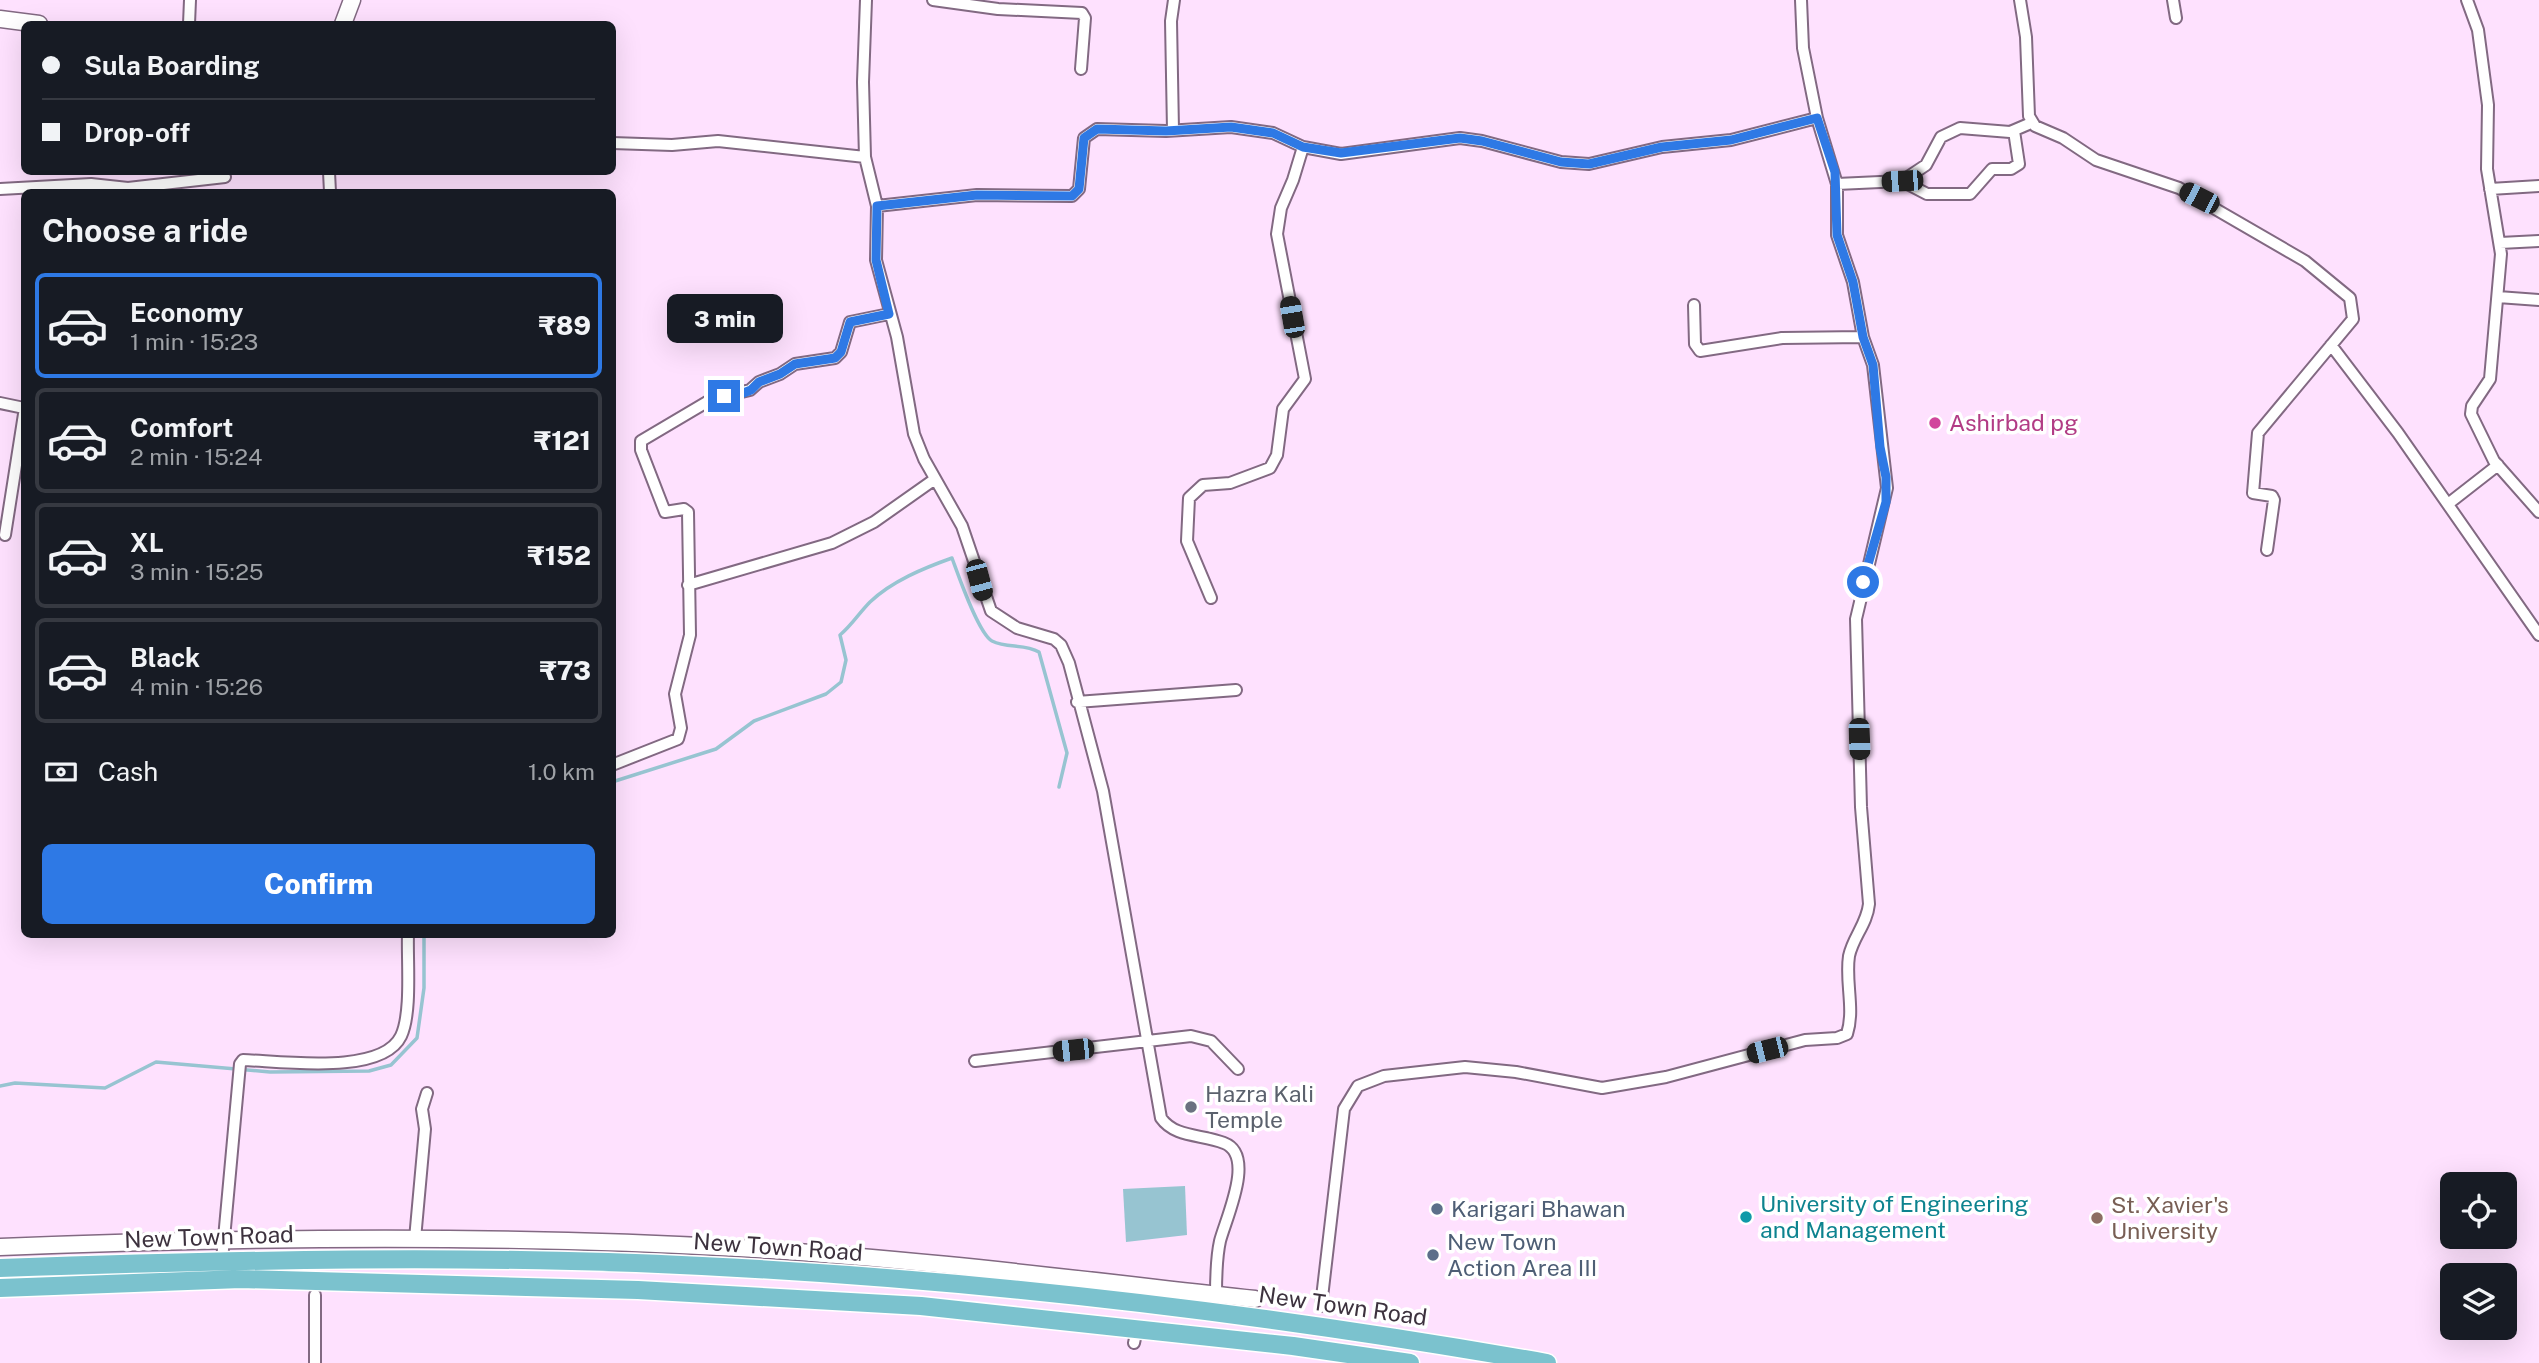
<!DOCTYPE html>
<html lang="en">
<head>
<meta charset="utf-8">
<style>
	:root { --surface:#171b24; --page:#242831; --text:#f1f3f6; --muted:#9ea1a6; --line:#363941; --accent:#2e79e5 }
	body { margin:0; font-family:"Public Sans",sans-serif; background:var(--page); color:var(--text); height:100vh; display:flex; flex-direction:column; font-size:26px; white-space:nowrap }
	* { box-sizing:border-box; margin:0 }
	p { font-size:23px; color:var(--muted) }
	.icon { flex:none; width:38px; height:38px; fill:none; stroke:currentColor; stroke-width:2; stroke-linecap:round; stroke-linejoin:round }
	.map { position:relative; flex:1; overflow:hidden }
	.side { position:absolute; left:21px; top:189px; width:595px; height:749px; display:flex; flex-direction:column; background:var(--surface); border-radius:10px; box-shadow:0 7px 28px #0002 }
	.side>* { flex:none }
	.guide { position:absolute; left:21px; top:21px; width:595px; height:154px; border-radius:10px; box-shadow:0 7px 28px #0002; display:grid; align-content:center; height:154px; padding:0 21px; background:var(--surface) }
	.tools { position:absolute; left:2440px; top:1172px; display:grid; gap:14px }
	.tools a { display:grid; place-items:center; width:77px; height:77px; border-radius:10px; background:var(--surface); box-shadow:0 7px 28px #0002; font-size:35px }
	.end { position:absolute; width:32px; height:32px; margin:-16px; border:9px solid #2e79e5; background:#fff; box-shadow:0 0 0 4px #fff }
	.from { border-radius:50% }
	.bubble { position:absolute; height:49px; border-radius:10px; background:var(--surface); box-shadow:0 7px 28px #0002; font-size:23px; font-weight:800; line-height:49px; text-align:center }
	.car { position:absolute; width:21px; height:42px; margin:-21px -10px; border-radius:9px; box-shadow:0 0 5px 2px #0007; background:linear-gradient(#222 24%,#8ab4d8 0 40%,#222 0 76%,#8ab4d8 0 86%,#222 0) }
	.guide b { display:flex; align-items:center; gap:24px; height:66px; font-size:26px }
	.guide b+b { border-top:2px solid var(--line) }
	.guide i { width:18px; height:18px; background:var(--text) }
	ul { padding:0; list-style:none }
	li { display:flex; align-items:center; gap:21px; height:105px; margin:0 14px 10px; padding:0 7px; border:4px solid var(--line); border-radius:10px }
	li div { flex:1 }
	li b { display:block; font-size:26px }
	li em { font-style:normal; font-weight:800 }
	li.current { border-color:var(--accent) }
	li>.icon { width:63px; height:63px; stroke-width:1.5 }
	h2 { padding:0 21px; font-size:32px; line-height:84px }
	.pay { display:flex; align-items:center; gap:18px; height:77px; padding:0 21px; font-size:26px }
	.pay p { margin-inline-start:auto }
	.button { display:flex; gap:14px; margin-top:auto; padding:14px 21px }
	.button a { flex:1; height:80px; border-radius:10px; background:var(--accent); color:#fff; font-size:28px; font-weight:800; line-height:80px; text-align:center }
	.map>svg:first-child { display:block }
</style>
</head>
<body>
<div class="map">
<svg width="2539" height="1363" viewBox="0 0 2539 1363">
	<rect width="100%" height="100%" fill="#fee1fe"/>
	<path fill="#97c4d1" d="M1185,1186l2,49 -61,7 -3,-53z"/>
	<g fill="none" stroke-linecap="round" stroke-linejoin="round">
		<path stroke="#97c4d1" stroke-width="3.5" d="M612,782l104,-33 38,-28 72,-27 15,-12 5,-22 -6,-25c12,-10 19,-22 30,-33 22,-21 54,-34 82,-44 6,16 26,75 40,83 15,8 32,2 47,11l28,101 -8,34
			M0,1086l15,-3 90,5 51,-26 114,10 99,-1 22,-6 26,-27 7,-50v-54"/>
		<g stroke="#826982" stroke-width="14">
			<path id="street" d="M866,0l-3,82 2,75 12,49 -1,54 21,77 17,97 10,25 38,67 29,85 26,17 37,11 7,6 8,18 34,128 58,327c14,20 41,16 63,25 32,12 2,75 -4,98 -4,18 -4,36 -4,54
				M933,0l65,9 84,4 3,5 -4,51
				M2020,0l6,37 3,79 6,10 28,12 33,22 83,28 126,73 45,37 3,21 -95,114 -5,60 19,3 2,4 -7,50
				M2173,0l3,18
				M2467,0l11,30 10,75 -1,64 14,85 -11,125 -18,27 -1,8 23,47 45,51
				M189,24l1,-24
				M1173,130l-2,-109 3,-21
				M612,143l60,2 46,-4 147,16
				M329,172l1,20
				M1902,181l25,13h43l22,-25h19l8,-5 -5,-33
				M1837,184l65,-3 24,-16 15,-28 19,-9 50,4 21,-9
				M0,189l91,-5 37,4 97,-11
				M2490,189l49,-3
				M877,206l100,-11 95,1 7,-7 5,-51 13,-9 69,2 65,-4 42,6 30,14 38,7 119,-16 22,3 79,21 28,2 73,-17 69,-7 86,-22
				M2500,243l39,-2
				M2498,297l41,3
				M1694,305l1,39 5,7 82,-13 81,-1
				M2331,345l67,88 141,202
				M0,403l24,5
				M2448,504l50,-39
				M5,535l19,-121
				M688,585l144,-42 42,-21 61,-43
				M1211,598l-24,-57 2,-43 14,-13 27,-2 40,-15 7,-13 6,-46 22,-30 -28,-145 4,-26 12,-28 10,-33
				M1077,702l159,-12
				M612,765l66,-26 3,-11 -6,-34 15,-59 -2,-123 -4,-3 -19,3 -24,-62v-9l71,-42 38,-9 9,-8 21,-8 15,-10 40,-6 6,-6 9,-30 39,-8
				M975,1061l216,-25 20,5 27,28
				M415,1239l10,-110 -3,-20 5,-16
				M222,1260l18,-196 3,-4c37,1 139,16 158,-24 11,-23 6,-75 7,-102
				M1321,1306l23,-197 14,-23 26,-10 81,-9 51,5 86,16 64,-11 139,-37 32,-2 10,-4c8,-25 -2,-52 2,-78 4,-19 18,-32 20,-52l-8,-97 -5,-188 31,-131 -14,-123 -10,-28 -10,-55 -16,-47v-51l-20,-66 -14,-70 -2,-48
				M1134,1343l3,-14
				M315,1363v-68"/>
		</g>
		<g stroke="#826982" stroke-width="19">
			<path id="secondary" d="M0,19l39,5
				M343,24l9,-24
				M0,1247c246,-10 493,-13 739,1 172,10 344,32 516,51"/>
		</g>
		<g stroke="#fff" stroke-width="21">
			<path id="primary" d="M0,1268c234,-8 468,-14 702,-2 283,14 566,48 845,97
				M0,1288l241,-9 397,11 283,16 372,40 117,17"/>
		</g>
		<use href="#street" stroke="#fff" stroke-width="10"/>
		<use href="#secondary" stroke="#fff" stroke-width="16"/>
		<use href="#primary" stroke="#7bc2ce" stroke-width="18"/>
	</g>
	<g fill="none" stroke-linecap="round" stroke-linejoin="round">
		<path stroke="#2e79e5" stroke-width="9" d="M724,396l9,1 18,-7 8,-8 21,-8 15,-10 40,-6 6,-6 9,-30 39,-8 -13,-54 1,-54 100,-11 95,1 7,-7 5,-51 13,-9 69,2 65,-4 42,6 30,14 38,6 119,-15 22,3 79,21 28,2 73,-17 69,-7 86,-22 18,54 2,63 16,47 10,55 10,28 7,82 6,30v25l-23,80"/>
	</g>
	<circle fill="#d1479c" stroke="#fff" stroke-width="2.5" cx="1935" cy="423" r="7"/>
	<circle fill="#6b7280" stroke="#fff" stroke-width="2.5" cx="1191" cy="1107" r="7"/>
	<g fill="#5c6f8a" stroke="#fff" stroke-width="2.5">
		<circle cx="1437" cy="1209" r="7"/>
		<circle cx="1433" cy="1255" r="7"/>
	</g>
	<circle fill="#0f9aa8" stroke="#fff" stroke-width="2.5" cx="1746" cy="1217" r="7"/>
	<circle fill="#8d6e63" stroke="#fff" stroke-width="2.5" cx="2097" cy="1218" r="7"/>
	<g text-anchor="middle" stroke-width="7" stroke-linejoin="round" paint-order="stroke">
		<g font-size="23" fill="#b23c85" stroke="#fff" text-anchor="start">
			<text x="1949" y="431">Ashirbad pg</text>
		</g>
		<g font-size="23" fill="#5b616d" stroke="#fff" text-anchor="start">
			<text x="1205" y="1102">Hazra Kali<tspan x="1205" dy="26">Temple</tspan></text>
		</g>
		<g font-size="23" fill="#0d838f" stroke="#fff" text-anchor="start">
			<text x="1760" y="1212">University of Engineering<tspan x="1760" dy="26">and Management</tspan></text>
		</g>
		<g font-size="23" fill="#785e54" stroke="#fff" text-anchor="start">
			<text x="2111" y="1213">St. Xavier's<tspan x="2111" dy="26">University</tspan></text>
		</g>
		<g font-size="23" fill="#4e5e75" stroke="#fff" text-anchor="start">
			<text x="1451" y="1217">Karigari Bhawan</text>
			<text x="1447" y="1250">New Town<tspan x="1447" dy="26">Action Area III</tspan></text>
		</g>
		<g font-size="23" fill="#3d323e" stroke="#fff">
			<text transform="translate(209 1237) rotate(-2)" y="8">New Town Road</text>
			<text transform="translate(778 1247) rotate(4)" y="8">New Town Road</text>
			<text transform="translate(1343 1306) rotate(8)" y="8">New Town Road</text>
		</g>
	</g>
</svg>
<div class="tools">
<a><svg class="icon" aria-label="locate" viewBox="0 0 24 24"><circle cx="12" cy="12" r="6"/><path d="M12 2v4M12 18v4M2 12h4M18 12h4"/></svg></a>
<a><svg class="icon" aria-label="layers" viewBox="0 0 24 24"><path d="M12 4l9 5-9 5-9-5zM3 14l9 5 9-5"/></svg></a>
</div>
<i class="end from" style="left:1863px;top:582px"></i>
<i class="end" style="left:724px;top:396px"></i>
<div class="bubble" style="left:667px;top:294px;width:116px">3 min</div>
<i class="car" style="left:1902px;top:181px;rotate:267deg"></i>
<i class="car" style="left:2199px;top:198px;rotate:297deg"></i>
<i class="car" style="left:1292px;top:317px;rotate:350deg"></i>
<i class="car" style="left:979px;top:580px;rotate:165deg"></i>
<i class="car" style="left:1859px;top:739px;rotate:178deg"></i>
<i class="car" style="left:1073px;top:1050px;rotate:264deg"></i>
<i class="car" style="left:1767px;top:1050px;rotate:256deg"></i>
<div class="guide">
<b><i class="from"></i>Sula Boarding</b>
<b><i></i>Drop-off</b>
</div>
<section class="side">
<h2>Choose a ride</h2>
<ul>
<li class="current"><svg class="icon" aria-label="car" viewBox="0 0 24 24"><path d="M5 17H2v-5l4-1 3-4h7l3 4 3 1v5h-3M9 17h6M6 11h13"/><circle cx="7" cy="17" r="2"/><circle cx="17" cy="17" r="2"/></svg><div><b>Economy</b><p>1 min · 15:23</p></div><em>₹89</em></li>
<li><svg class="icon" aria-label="car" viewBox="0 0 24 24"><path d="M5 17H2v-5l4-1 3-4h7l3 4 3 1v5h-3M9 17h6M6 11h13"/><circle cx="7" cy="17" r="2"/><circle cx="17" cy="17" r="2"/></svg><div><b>Comfort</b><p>2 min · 15:24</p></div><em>₹121</em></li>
<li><svg class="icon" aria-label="car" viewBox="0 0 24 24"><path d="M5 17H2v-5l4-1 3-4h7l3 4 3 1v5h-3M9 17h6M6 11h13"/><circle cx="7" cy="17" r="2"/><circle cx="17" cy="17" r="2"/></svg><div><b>XL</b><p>3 min · 15:25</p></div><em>₹152</em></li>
<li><svg class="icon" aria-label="car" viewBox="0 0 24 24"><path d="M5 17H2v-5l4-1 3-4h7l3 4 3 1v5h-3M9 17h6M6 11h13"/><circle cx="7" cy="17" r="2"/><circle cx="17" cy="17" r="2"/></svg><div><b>Black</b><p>4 min · 15:26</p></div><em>₹73</em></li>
</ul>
<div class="pay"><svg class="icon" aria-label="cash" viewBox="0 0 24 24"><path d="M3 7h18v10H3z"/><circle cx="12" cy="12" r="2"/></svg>Cash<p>1.0 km</p></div>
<div class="button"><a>Confirm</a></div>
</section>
</div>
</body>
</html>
